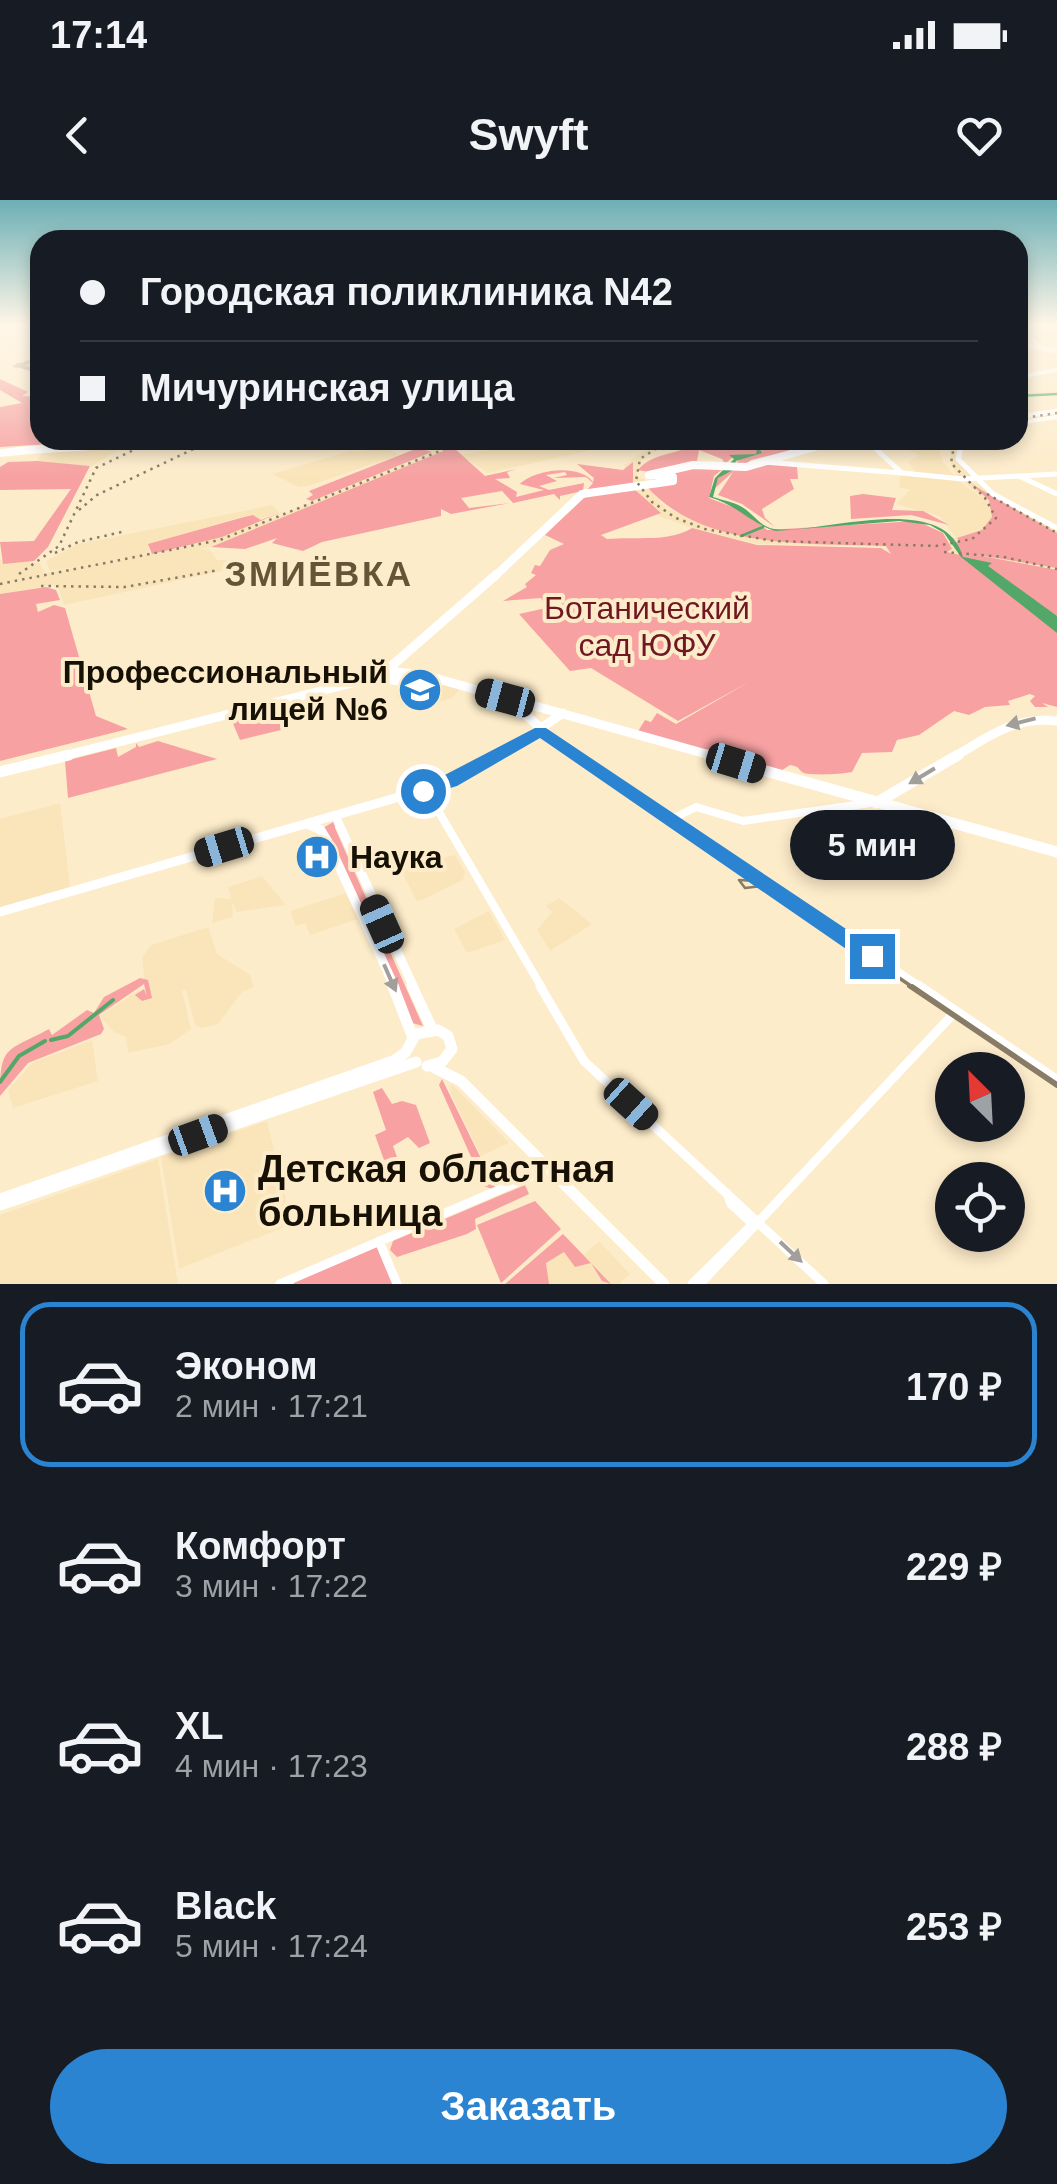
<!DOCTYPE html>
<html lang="ru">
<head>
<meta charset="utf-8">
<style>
	:root { --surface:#171b24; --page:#20242c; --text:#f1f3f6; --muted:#9ea1a6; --line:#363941; --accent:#2b84d1 }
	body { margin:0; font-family:Arial,sans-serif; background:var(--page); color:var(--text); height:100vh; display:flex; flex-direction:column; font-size:38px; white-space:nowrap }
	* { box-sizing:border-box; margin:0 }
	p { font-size:32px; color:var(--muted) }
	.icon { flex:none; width:55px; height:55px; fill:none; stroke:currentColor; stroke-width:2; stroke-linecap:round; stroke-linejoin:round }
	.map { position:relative; height:1084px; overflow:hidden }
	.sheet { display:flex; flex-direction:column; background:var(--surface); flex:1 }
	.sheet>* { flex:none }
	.top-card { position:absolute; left:30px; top:30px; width:998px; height:220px; border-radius:30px; box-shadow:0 5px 15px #0003; display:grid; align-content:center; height:220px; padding:0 50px; background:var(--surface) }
	.needle { width:65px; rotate:336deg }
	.controls { position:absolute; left:935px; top:852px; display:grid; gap:20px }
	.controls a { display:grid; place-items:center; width:90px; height:90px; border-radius:50%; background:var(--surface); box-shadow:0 5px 15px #0003; font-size:50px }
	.end { position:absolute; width:45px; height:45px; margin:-22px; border:12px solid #2b84d1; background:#fff; box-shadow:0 0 0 5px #fff }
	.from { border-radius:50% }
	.bubble { position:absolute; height:70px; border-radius:35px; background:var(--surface); box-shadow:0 5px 15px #0003; font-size:32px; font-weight:800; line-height:70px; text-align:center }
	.car { position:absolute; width:30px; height:60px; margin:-30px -15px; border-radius:12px; box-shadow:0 0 8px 2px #0007; background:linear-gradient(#222 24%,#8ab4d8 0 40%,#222 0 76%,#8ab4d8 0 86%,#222 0) }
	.top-card b { display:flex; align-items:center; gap:35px; height:95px; font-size:38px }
	.top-card b+b { border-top:2px solid var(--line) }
	.top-card i { width:25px; height:25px; background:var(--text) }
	ul { padding:18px 0 0; list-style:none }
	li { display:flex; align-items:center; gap:30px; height:165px; margin:0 20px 15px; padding:0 30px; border:5px solid transparent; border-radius:30px }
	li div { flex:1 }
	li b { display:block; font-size:38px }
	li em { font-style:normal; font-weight:800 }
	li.active { border-color:var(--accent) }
	li>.icon { width:90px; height:90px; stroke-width:1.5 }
	.cta { display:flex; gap:20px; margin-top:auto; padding:20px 50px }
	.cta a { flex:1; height:115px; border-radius:60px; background:var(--accent); color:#fff; font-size:40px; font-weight:800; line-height:115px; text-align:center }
	.status { display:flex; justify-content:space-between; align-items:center; height:70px; padding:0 50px; background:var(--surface); direction:ltr }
	.status svg { height:28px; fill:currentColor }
	header { display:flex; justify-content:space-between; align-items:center; height:130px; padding:0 50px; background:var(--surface); font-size:45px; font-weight:800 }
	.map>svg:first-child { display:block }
</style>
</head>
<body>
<div class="status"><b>17:14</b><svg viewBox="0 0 49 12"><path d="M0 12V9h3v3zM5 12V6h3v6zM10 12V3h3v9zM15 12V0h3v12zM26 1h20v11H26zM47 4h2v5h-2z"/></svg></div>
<header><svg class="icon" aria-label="back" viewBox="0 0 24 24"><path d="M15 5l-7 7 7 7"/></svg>Swyft<svg class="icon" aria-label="heart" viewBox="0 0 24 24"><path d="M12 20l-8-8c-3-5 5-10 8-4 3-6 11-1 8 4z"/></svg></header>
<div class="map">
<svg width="1057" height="1084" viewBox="0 0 1057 1084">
	<rect width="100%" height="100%" fill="#fdecca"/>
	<path fill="#fae5bb" d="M415,240h55l-231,98 -39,11h9l8,11h22l2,7 -177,38 -6,-18 -6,-2 -52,9v-34l40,3 5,10 6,-1 84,-15 -85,14 -4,-10 32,-17 195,-39 6,8 -25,8 -2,-6 -8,1 -95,28v8l-8,3 50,-9 80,-27 162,-66 -13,-4 -8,-6z
		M545,240h91l-148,33 -28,-18z
		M660,240h11l-29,19 -5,17 9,4 1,7 20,22 85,30 97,4 107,-5 -17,-22 -43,-12 14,-14 -11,-3 1,-12 57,5 26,18 -26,-22 -6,-12 -1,-17 3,-7h8l-6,15 16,21 -3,4 89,50v7l-51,-14 -41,29 55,4 37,9v9l-89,-17 -81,-5 -2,-5 -128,-3 -65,-16 -36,-13 5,-3 -21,-15 -16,-32z
		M406,242l-16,8 9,5 -91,31 -9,1 -27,-13 78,-23 10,1 17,-8 14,5z
		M937,242l6,20 12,14 -39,-3 -8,-11 12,-7 -27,-11z
		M123,247l-31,19 -57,-2 9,-13z
		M418,479h6l36,10 -8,9 -13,4 -11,-3 -24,9 -8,-13z
		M60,603l10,84 -70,20v-88z
		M455,655l10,17 -2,8 -46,22 -16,-32 8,-5z
		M262,676l24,29 -50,7 -4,-11 1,16 -21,6 3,-25 16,1 -3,-12z
		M346,693l12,26 -48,16 -5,-12 -9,3 -6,-15z
		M559,698l33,26 -42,27 -13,-21 15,-18 -6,-6z
		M489,711l16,29 -38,13 -13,-24z
		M208,727l9,27 33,21 4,12 -12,5 -24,32 -16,4 -7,-3 -9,-35 -4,1 9,38 -21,15 -42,9 -2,-16 -12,-5 -14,-16 39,-26 7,5 -4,-38 9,-12z
		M92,840l6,41 -85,27 -5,-18 24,-27z
		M451,883l58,60 -28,13 -31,-64z
		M267,921l25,103 -113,45 -18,-112z
		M158,959l20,125h-178v-69z
		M563,1034l21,21 15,-14 31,33 -11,10h-114z"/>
	<path fill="#f7a1a2" d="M0,179l28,13 -6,4 18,1v43h76l-116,7v-40l22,-4 -22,-13z
		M701,240h133l-83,20 -14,10h14l7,-8 39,5 1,12h-8l4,10 -32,20 3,9 10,9 -33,-23 -24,-9 15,-23 -19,17 4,-11 26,-22h-10l-9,8 -3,-5 -23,-9 -2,11 -16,10 6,-4 37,1 -10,8 -5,22 34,13 24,19 150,-9 26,12 9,16 -5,3 13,3 -6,-12 6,-1 -3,-4 25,-8 10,-13 -3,-17 -18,-16 86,49v35l-85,-14 85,16v137l-15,-4 6,4h-13l-5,-6 5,-5 -5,-2 -22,7 2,4 -25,2 -16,8 -15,-4 -35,24 -22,5 -5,12 -30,1 -10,19c-11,2 -28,3 -42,2 -14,-1 -6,-7 -20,-9l-11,7 -142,-39 8,-13 6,2 6,-9 19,11 73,-42 -71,39 -87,-53 -21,3 -51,-57 27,-6 -5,-10 -38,3 24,-14 -2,-3 11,-9 -5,-2 4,-8 5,1 10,-16 14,-6 -19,-9 42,-40 45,-8 29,26 -60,22 6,4c29,-3 61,4 85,-11l65,17 124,3 10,6 -5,-8c-80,-3 -183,4 -240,-60l7,-5 -4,-9 -11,-2c16,-20 45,-14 63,-30z
		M453,247l32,29 32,-7 -10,3 3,6 -15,1 22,13 -1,5 28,-7 -24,-6c12,-13 58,-22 73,-2l1,-4 -17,-14 46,6 10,-8v21l-46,7 6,-7 -7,-6 -33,1 14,-3 -2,-3 -19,3 11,6 -18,5 10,4 35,-7 -1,8 -23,5v4l-6,-6 -41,9 -11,-12 -41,7 8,10 41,-5 -59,11 -10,-5v7l-119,26 -19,9 -31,-8 5,-5 -32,11 -34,-2z
		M418,248l14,4 -120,49 -6,-2 7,-4 -4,-4z
		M37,261l53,5 -42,81 -14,14 -31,3 -3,-22 34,-1 37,-52 -71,1v-23l8,-5z
		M863,294l33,4 -4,12 31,1 26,14 -38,-10 -60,4 -1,-23z
		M285,311l-63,26 -70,17 -4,-10 96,-27 9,-2 8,5z
		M46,387l10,3 4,10 -24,4 2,8 16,-7 11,3 31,108 32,13 -128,32v-167z
		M262,511l17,1 6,17 -45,11 -9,-21z
		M158,541l59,18 -149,39 -3,-37 51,-13 2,9 18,-10v-4l3,4z
		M335,621v7l88,198 -11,-3 -89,-195z
		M140,778l8,2 4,18 -10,3 -7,-6 9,-6 3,8 -3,-13 -45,31 5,14 -3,5 -73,29 -28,33c0,-52 7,-44 49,-67l3,6 35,-25 7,3 10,-16z
		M442,879l53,108 -3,2 -8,-3 -45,-101z
		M382,888l10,16 10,-3 14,4 14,38 -11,5 -11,-11 -15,9 4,11 -13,3 -9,-25 11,-5 -13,-38z
		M525,985l4,9 -54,25 1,10 -9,5 -70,23 -7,-7 3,-9z
		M535,1001l26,28 -60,54 -24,-58z
		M563,1034l48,50 -9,-3 -11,-18 -16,4 -11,-15 -18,11 3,21h-44z
		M378,1044l17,40h-101l-1,-4z"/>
	<path fill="#53a769" d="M765,240l-6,8 3,5 -26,8 -3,9 -15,8 -5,19c9,3 21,5 29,10 12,7 18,20 32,22 46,6 170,-41 189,28l29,6 -4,3 69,50v17l-96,-76 -17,-24 -14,-8 -31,-4 -123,10c-22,-5 -38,-26 -67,-34l6,-19 19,-19 -5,-4 27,-1 2,-10z"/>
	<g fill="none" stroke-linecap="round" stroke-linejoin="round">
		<path stroke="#53a769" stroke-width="2.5" d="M1018,196l39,-2
			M741,336l22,-9"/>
		<path stroke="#53a769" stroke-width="4" d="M51,840l17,-4 45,-36
			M0,882l19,-26 26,-15"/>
		<path stroke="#c2b498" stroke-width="4" d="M18,165l22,7
			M35,197l5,-10"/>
		<path fill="#c2b498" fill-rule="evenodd" d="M37,157h3v4l-24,7 -4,-2z"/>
		<path stroke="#fff" stroke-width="4" d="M1022,126l18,22"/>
		<path stroke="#fff" stroke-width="5" d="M764,262l138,11
			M1019,276l38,18
			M977,278l16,16 64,34"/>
		<path stroke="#fff" stroke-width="8" d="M426,590l116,198
			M674,618l22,-11 47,14 127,-18"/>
		<path stroke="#fff" stroke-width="9" d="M540,786l44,75 240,223
			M727,993l4,11 23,21
			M379,1041l18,43
			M280,1084l270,-116
			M692,1084l64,-63
			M700,1084l255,-272"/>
		<path stroke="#fff" stroke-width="4" d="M1018,177l39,-7
			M1018,223l39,-6"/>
		<path stroke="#fff" stroke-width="5" d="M866,240l36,33 61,6 94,-5
			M963,240l-5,19 19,19"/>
		<path stroke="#fff" stroke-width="6" d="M536,526l46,31
			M494,557l49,-28"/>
		<path stroke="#fff" stroke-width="9" d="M578,555l343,233
			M338,622l76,166
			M307,624l14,6 6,10 68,148
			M0,712l451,-130 48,-27"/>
		<path stroke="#fff" stroke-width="11" d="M393,786l20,52
			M412,786l20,43
			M918,786l139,95
			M433,867l28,14 203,203
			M0,999l393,-138 12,-8 11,-19 22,-4 10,6 4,13 -10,13 -15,4
			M0,1005l416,-143"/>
		<path stroke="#fff" stroke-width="5" d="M1018,126l39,1
			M1018,144l39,7
			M1018,217l39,-6"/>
		<path stroke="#fff" stroke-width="8" d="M29,250l154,-10
			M494,377l88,-83 91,-13v-4l-24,-2 44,-10 53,2 92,-27"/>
		<path stroke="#fff" stroke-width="9" d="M388,471l36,4 293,82
			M379,479l22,2 15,-5
			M509,501l32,27 22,-15
			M59,557l321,-81 117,-102
			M954,557c35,-21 61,-41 103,-36"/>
		<path stroke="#fff" stroke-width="11" d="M708,555l349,97
			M0,572l69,-17
			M876,603l82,-48"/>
		<path stroke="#fff" stroke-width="8" d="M0,253l29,-3"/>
		<path stroke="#887c66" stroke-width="2.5" d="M913,788l-151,-102 -17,2 -6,-8 17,1 159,107"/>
		<path stroke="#887c66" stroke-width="4" d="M909,786l148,100
			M912,786l145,98"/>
		<path stroke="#887c66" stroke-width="2.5" stroke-dasharray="2.5 5" stroke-linecap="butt" d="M1018,219l39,-6
			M669,240l-29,19 -4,22 16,21 24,16 29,11 69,12 162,5 36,-7 24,-21 -11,-20 -34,-35 4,-23
			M987,294l70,39
			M79,310l18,-15 109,-52
			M944,352l60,5 53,12
			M55,353l23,-11 48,-11
			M19,374l40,-28 37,-78 59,-28
			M0,384l220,-44 247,-100
			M41,386l84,1 94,-17"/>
	</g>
	<defs><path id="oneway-solid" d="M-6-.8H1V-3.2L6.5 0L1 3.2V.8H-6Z" transform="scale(2.5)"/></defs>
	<g fill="#a29f9b">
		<use href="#oneway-solid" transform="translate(1021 522) rotate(166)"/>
		<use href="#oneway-solid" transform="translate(922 576) rotate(149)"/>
		<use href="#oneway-solid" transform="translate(390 778) rotate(66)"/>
		<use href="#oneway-solid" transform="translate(791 1052) rotate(43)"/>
	</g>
	<linearGradient id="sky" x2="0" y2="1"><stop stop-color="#6cafb5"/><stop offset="0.45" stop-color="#fef6e7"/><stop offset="1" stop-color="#fef6e7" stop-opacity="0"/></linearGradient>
	<rect width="1057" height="276" fill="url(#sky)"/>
	<path fill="#2b84d1" d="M535,528h11l333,223v11h-14l-325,-224 -83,48 -34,10 -9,-5z"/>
	<defs>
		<g id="university-disc" transform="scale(2.25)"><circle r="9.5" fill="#2b84d1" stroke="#fdecca"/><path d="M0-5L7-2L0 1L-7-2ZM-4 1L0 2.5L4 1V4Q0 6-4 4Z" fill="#fff"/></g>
		<g id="hospital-disc" transform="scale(2.25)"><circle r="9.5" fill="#2b84d1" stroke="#fdecca"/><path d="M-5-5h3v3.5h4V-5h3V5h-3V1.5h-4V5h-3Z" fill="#fff"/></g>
	</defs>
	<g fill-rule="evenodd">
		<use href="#university-disc" x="420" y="490"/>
		<use href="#hospital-disc" x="317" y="657"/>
		<use href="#hospital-disc" x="225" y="991"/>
	</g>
	<g text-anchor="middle" stroke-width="8" stroke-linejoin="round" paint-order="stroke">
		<g font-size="32" fill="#701723" stroke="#fdecca">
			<text x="647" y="419">Ботанический<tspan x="647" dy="37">сад ЮФУ</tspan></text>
		</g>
		<g font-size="32" font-weight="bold" fill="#161005" stroke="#fdecca" text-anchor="end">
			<text x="388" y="483">Профессиональный<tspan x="388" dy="37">лицей №6</tspan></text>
			<text x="350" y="668" text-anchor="start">Наука</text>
		</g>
		<g font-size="35" font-weight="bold" letter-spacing="2.5" fill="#645537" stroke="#fdecca">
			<text x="319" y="386">ЗМИЁВКА</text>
		</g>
		<g font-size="38" font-weight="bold" fill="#161005" stroke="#fdecca" text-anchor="start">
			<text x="258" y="982">Детская областная<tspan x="258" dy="44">больница</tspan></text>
		</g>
	</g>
</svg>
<div class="controls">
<a><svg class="needle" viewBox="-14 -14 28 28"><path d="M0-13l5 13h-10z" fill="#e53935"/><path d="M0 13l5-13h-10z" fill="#9ea1a6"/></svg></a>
<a><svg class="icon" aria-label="locate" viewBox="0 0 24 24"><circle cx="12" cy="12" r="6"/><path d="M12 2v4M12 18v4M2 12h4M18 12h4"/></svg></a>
</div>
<i class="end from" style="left:423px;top:591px"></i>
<i class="end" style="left:872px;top:756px"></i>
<div class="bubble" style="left:790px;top:610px;width:165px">5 мин</div>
<i class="car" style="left:505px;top:498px;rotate:285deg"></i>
<i class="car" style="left:736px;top:563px;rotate:107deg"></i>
<i class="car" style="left:224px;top:647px;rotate:253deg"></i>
<i class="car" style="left:382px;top:724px;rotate:336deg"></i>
<i class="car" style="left:631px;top:904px;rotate:132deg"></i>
<i class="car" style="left:198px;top:935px;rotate:70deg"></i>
<div class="top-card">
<b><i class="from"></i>Городская поликлиника N42</b>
<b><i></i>Мичуринская улица</b>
</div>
</div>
<section class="sheet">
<ul>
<li class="active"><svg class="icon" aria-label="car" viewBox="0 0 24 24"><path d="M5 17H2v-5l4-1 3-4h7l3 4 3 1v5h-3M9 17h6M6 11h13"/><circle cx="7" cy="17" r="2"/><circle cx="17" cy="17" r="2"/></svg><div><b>Эконом</b><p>2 мин · 17:21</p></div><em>170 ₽</em></li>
<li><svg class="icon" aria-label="car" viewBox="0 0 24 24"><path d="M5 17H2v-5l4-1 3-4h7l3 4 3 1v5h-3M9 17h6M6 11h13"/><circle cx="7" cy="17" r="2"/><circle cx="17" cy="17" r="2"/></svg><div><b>Комфорт</b><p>3 мин · 17:22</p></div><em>229 ₽</em></li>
<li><svg class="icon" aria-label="car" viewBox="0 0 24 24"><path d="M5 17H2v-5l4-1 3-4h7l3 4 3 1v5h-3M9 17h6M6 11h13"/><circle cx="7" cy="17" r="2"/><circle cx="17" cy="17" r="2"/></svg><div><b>XL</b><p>4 мин · 17:23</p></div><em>288 ₽</em></li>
<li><svg class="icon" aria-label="car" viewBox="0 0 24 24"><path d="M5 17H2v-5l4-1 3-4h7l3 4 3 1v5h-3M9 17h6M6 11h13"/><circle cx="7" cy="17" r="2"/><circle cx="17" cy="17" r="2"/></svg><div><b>Black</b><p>5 мин · 17:24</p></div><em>253 ₽</em></li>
</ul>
<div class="cta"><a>Заказать</a></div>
</section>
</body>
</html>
